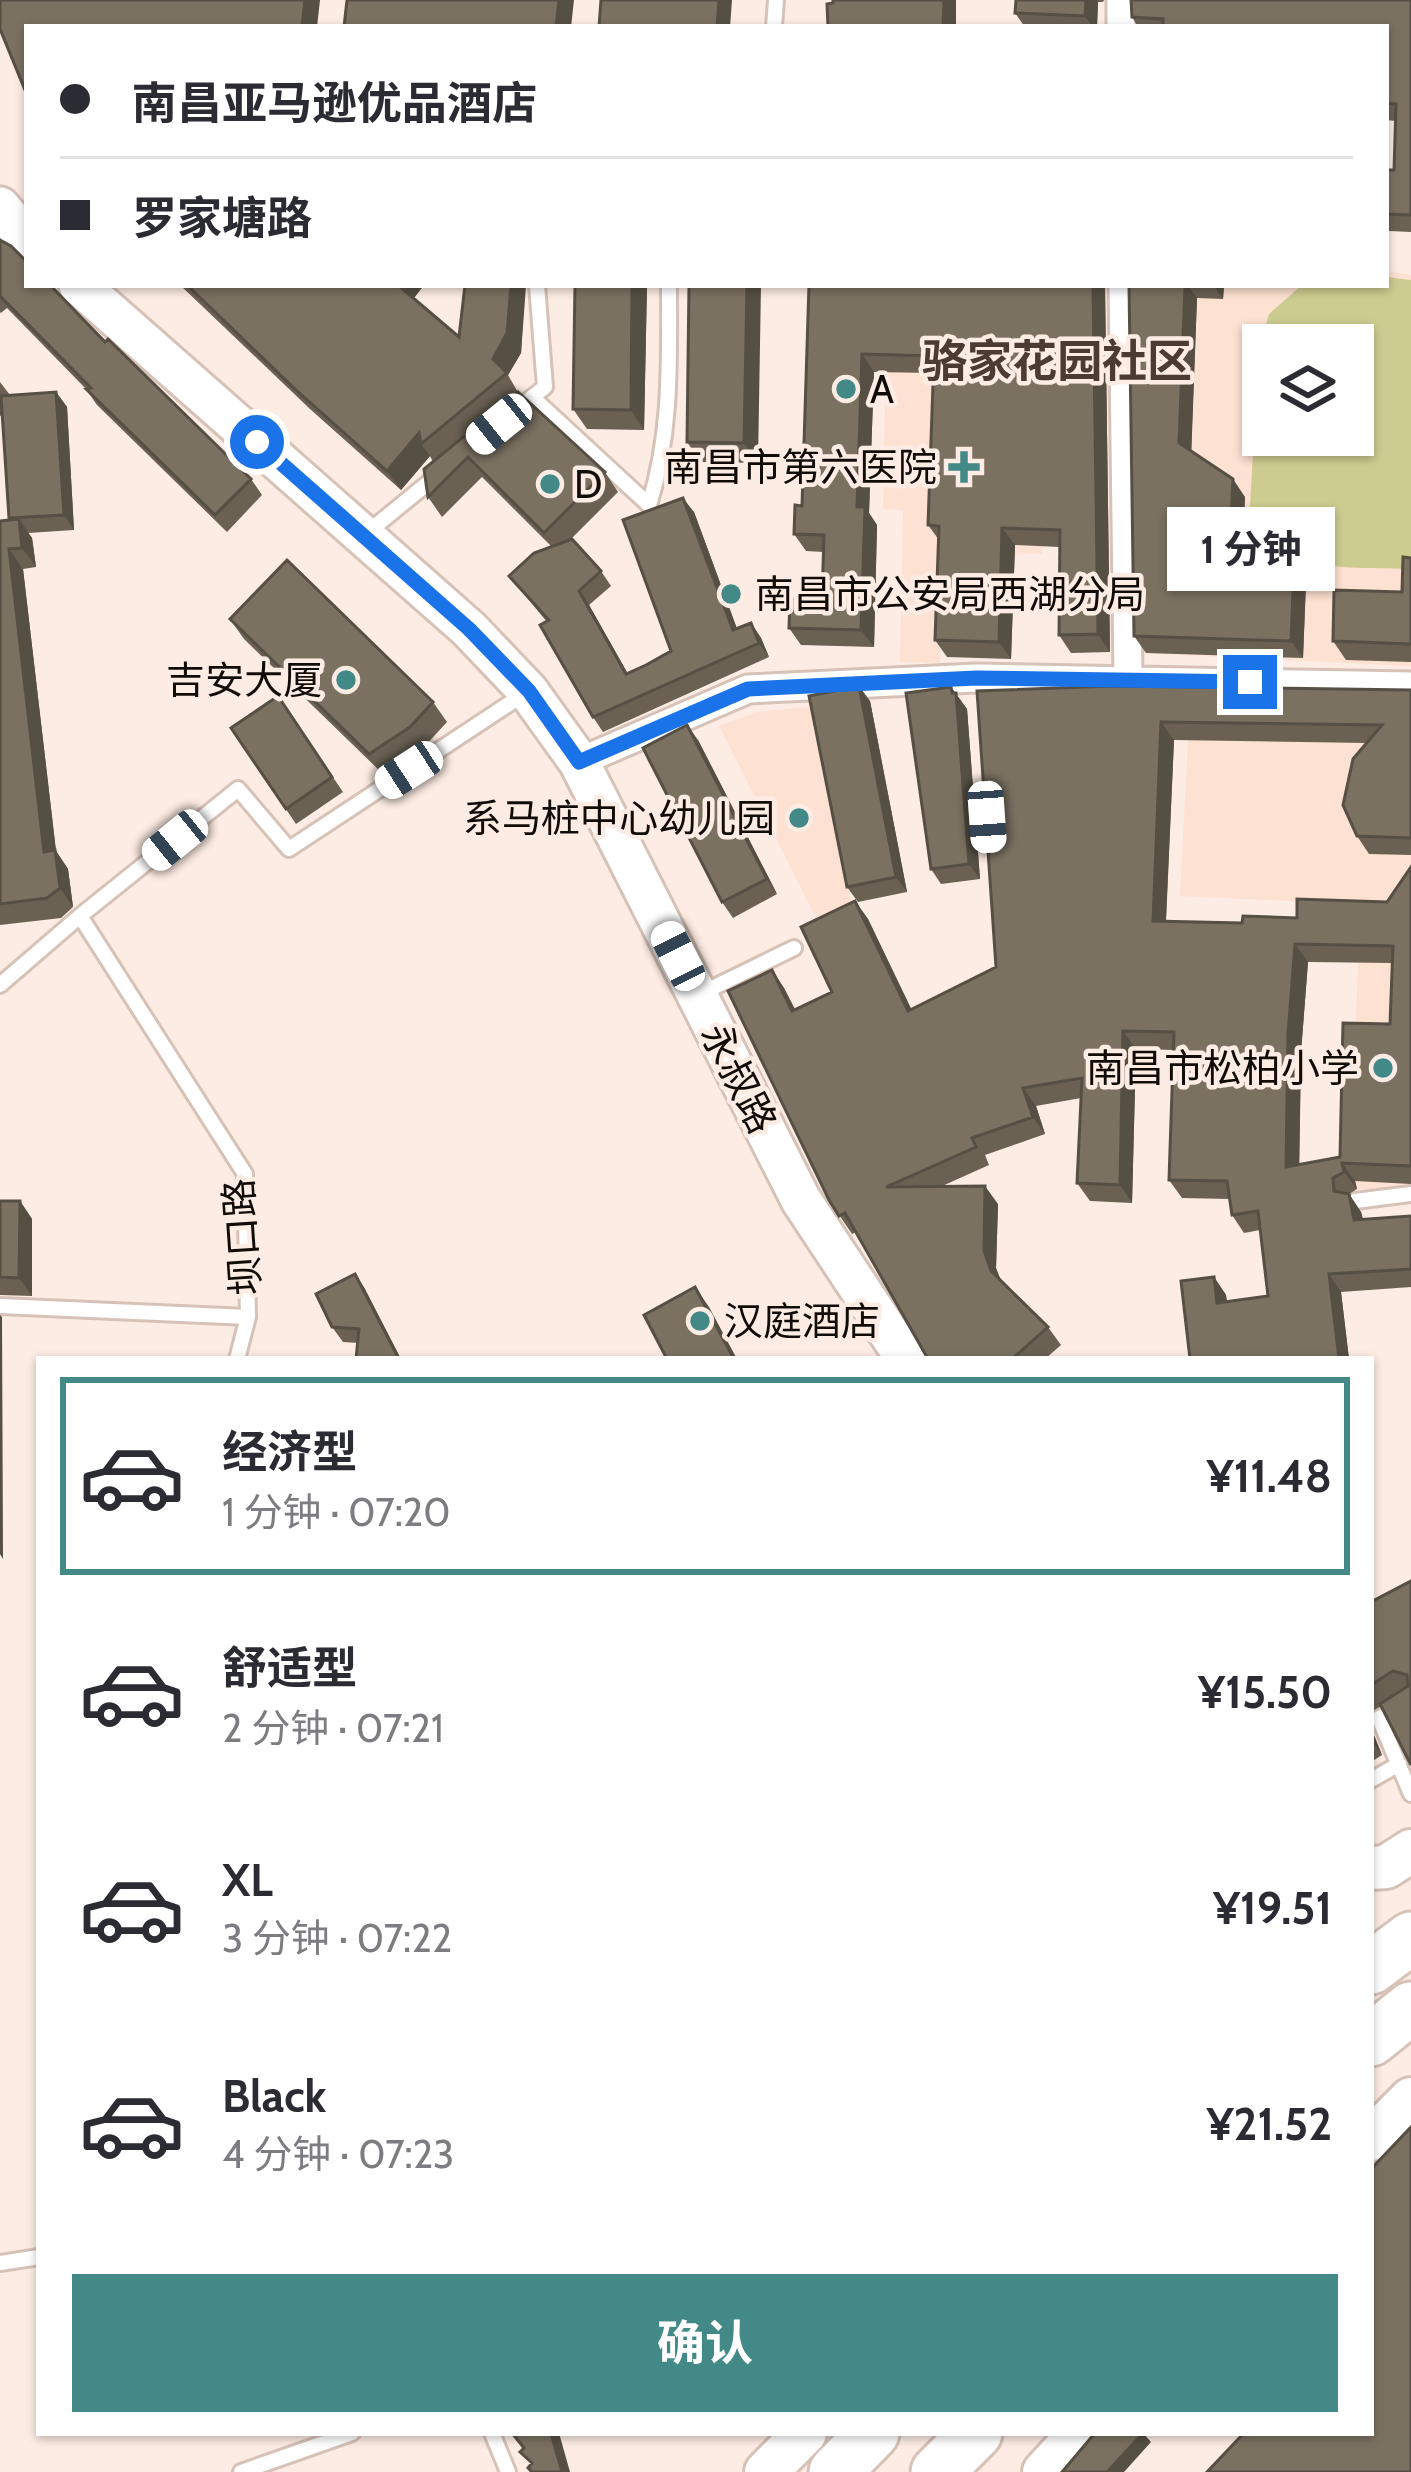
<!DOCTYPE html>
<html lang="zh">
<head>
<meta charset="utf-8">
<style>
	:root { --surface:#fff; --page:#f2f2f3; --text:#2b2b33; --muted:#7c7c81; --line:#e1e1e2; --accent:#428987 }
	body { margin:0; font-family:Cabin,"Noto Sans SC",sans-serif; background:var(--page); color:var(--text); height:100vh; display:flex; flex-direction:column; font-size:45px; white-space:nowrap }
	* { box-sizing:border-box; margin:0 }
	p { font-size:39px; color:var(--muted) }
	.icon { flex:none; width:66px; height:66px; fill:none; stroke:currentColor; stroke-width:2; stroke-linecap:round; stroke-linejoin:round }
	.map { position:relative; flex:1; overflow:hidden }
	.details { position:absolute; left:36px; top:1356px; width:1338px; height:1080px; display:flex; flex-direction:column; background:var(--surface); border-radius:0px; box-shadow:0 3px 9px #0004 }
	.details>* { flex:none }
	.guide { position:absolute; left:24px; top:24px; width:1365px; height:264px; border-radius:0px; box-shadow:0 3px 9px #0004; display:grid; align-content:center; height:264px; padding:0 36px; background:var(--surface) }
	.fabs { position:absolute; left:1242px; top:324px; display:grid; gap:24px }
	.fabs a { display:grid; place-items:center; width:132px; height:132px; border-radius:0px; background:var(--surface); box-shadow:0 3px 9px #0004; font-size:60px }
	.end { position:absolute; width:54px; height:54px; margin:-27px; border:15px solid #1a73e8; background:#fff; box-shadow:0 0 0 6px #fff }
	.from { border-radius:50% }
	.bubble { position:absolute; height:84px; border-radius:0px; background:var(--surface); box-shadow:0 3px 9px #0004; font-size:39px; font-weight:700; line-height:84px; text-align:center }
	.car { position:absolute; width:36px; height:72px; margin:-36px -18px; border-radius:15px; box-shadow:0 0 9px 3px #0007; background:linear-gradient(#fff 24%,#345 0 40%,#fff 0 76%,#345 0 86%,#fff 0) }
	.guide b { display:flex; align-items:center; gap:42px; height:114px; font-size:45px }
	.guide b+b { border-top:3px solid var(--line) }
	.guide i { width:30px; height:30px; background:var(--text) }
	ul { padding:21px 0 0; list-style:none }
	li { display:flex; align-items:center; gap:36px; height:198px; margin:0 24px 18px; padding:0 12px; border:6px solid transparent; border-radius:0px }
	li div { flex:1 }
	li b { display:block; font-size:45px }
	li em { font-style:normal; font-weight:700 }
	li.active { border-color:var(--accent) }
	li>.icon { width:108px; height:108px; stroke-width:1.5 }
	.action { display:flex; gap:24px; margin-top:auto; padding:24px 36px }
	.action a { flex:1; height:138px; border-radius:0px; background:var(--accent); color:#fff; font-size:48px; font-weight:700; line-height:138px; text-align:center }
	.map>svg:first-child { display:block }
</style>
</head>
<body>
<div class="map">
<svg width="1411" height="2472" viewBox="0 0 1411 2472">
	<rect width="100%" height="100%" fill="#fdece3"/>
	<path fill="#fde1d2" fill-rule="evenodd" d="M1386,183l1,88 24,4v391l-274,-13 -5,-368h254zM1263,345h90v90h-90z
		M887,304l157,121 -2,129 -99,-1 -3,110 -40,-1 3,-152 -20,-1z
		M1190,703l221,5v208l-8,-10 -223,-10z
		M809,707l44,202 -37,9 -97,-192 39,-14z
		M1359,941l52,6v242h-62z"/>
	<path fill="#cdcc90" fill-rule="evenodd" d="M1386,277l25,3v289c-57,-3 -127,7 -162,-46l10,-174 10,-35 33,-29h84zM1263,345h90v90h-90z"/>
	<g fill="none" stroke-linecap="round" stroke-linejoin="round">
		<g stroke="#d6c2b7" stroke-width="20">
			<path id="lane" d="M774,27l2,-27
				M532,397l117,108c23,-73 20,-145 20,-220
				M526,402l19,-15 -8,-102
				M368,532l71,-58
				M80,916l158,-127 51,60 235,-155
				M0,985l80,-69 165,258 3,143 -248,-11
				M702,993l92,-45
				M1355,1201l56,-7
				M237,1359l11,-42
				M1411,1700l-32,18 32,76
				M1371,1780l28,-16
				M0,2263l39,-6
				M492,2433l16,39
				M241,2472l111,-39"/>
		</g>
		<g stroke="#d6c2b7" stroke-width="33">
			<path id="street" d="M1121,27v-27
				M1123,285l5,393
				M579,762l169,-73 228,-11 435,8"/>
		</g>
		<g stroke="#d6c2b7" stroke-width="45">
			<path id="secondary" d="M0,207l27,32
				M79,285l390,344 59,62 51,71 222,438 105,159"/>
		</g>
		<g stroke="#d6c2b7" stroke-width="48">
			<path id="primary" d="M1371,1868l15,-1 25,-16
				M1371,2139l40,-40
				M766,2472l39,-39
				M1044,2472l36,-39"/>
		</g>
		<g stroke="#d6c2b7" stroke-width="57">
			<path id="highway" d="M1371,1968l40,-30
				M1371,2040l40,-32
				M835,2472l38,-39
				M937,2472l39,-39"/>
		</g>
		<use href="#lane" stroke="#fff" stroke-width="14"/>
		<use href="#street" stroke="#fff" stroke-width="27"/>
		<use href="#secondary" stroke="#fff" stroke-width="39"/>
		<use href="#primary" stroke="#fff" stroke-width="42"/>
		<use href="#highway" stroke="#fff" stroke-width="51"/>
	</g>
	<path fill="#6a6153" fill-rule="evenodd" d="M1016,0h88l-1,2h-5l-1,25h-72l-10,-14z
		M1411,0v232l-22,-1 -3,-4v-57h8l2,-49 -10,-1v-93h-248l-6,-10z
		M0,240l251,239 11,16 -35,37 -130,-127 -11,-16 -79,-81 -6,5 -1,-1z
		M180,285h244l-10,13 45,39 6,-52h60l-4,68 -13,22 11,19 86,78 13,20 -48,48 31,31 10,15 -22,19 38,68 19,-8 25,-14 23,-139 43,117 14,-6 10,15 8,19 -166,75 -10,-15 -46,-95 -38,-46 43,-29 -70,-70 -40,40 -14,-20 5,-35 -3,-6 -29,34 -91,-81z
		M575,285h72l-3,145 -57,-1 -14,-20z
		M689,285l69,178 -57,-1 -14,-20z
		M809,285h296l5,367 -39,1 -12,-18 1,-88 -45,-2 -4,114 -64,-2 -12,-17 4,-100 -11,-15 6,-152 -60,-1 -5,141 8,12 -3,122 -73,-2 -12,-17 33,-29 1,-47 -17,-1 -12,-17 8,-28z
		M1129,285h95l-1,14 -26,-1 -6,154 54,45 -3,65 64,20 -3,76 -157,-5 -12,-17z
		M0,382l10,13 46,-3 11,15 7,123 -46,3 4,5 4,29 -13,2 33,282 12,18 5,38 -12,11 -61,7v-404l10,-1 -8,-105 -2,1z
		M1411,558v104l-65,-2 -13,-19 69,-49z
		M230,619l203,83 14,20 -23,25 -41,27 -139,-135z
		M951,687l16,22 13,170 -39,5 -10,-15z
		M1411,690v165l-42,-1 -12,-18 10,-93 -193,-3 -8,182 76,1 55,-5 90,-16 24,-35v317l-56,-3 2,8 -8,5 12,18 2,7 48,-3v71l-70,5 8,67h-159l24,-82 12,18 1,7 41,-6 -8,-66 -16,3 -12,-18 -3,-16 -47,-1 -13,-18 5,-130 -38,-1 -4,154 -42,-2 -13,-18 4,-85 -45,8 9,28 -60,21 4,10 -49,22 58,17 -2,64 5,12 47,47 13,18 -16,14h-117l-72,-127 -4,2 -23,-34 -57,-230 12,18 11,21 37,-17 23,-91 13,18 43,91 85,-43 -19,-276zM1308,962l85,1 -3,61 -50,133 -41,7 2,-112z
		M278,696l65,96 -47,32 -65,-96z
		M870,701l37,191 -49,10 -11,-15z
		M698,740l79,154 -44,24 -11,-16z
		M0,1201h20l12,18v77l-32,-1z
		M355,1274l10,15 -7,54 -15,-1 -11,-15z
		M1411,1581v184l-30,-59 -10,6v-110z
		M1371,1728l11,27 -11,7z"/>
	<path fill="#564f44" d="M305,0h15l-3,27h-15z
		M559,0h15l-3,27h-15z
		M719,0h13l-2,27h-13z
		M944,0h12v27h-13z
		M1086,0h11l1,2 -1,25h-4l-8,-11z
		M398,285h26l-14,18z
		M511,285l15,1 -5,67 -13,22 -15,-16z
		M632,285h15l-3,145 -13,-20z
		M747,285h14l-3,178 -14,-20z
		M1093,285h12l5,367 -12,-18z
		M1185,285h3l9,13 -6,163 -12,-18z
		M1213,285h11l-1,14z
		M862,354l12,18 -5,141 8,12 -3,122 -13,-17 -4,-123z
		M56,392l11,15 7,123 -10,-15z
		M419,433l2,11 9,12 -29,34 -14,-19z
		M1233,479l12,18 -4,82 -12,-17z
		M683,498l11,14 49,133 -10,-15z
		M19,519l13,19 4,29 -14,-19z
		M1002,528l13,17 -4,114 -12,-17z
		M9,549l14,20 33,282 12,18 5,38 -13,-19 -16,-36z
		M1294,565l12,17 -3,76 -12,-17z
		M579,591l10,14 47,83 -10,-14z
		M751,623l10,15 8,19 -10,-14z
		M859,686l11,15 37,191 -11,-15z
		M951,687l16,22 13,170 -11,-15z
		M1161,722l13,18 -9,199 -12,-18z
		M687,725l11,15 79,154 -10,-15z
		M855,901l13,18 53,110 -13,-18z
		M1295,944l13,18 -7,90 -2,133 -13,-18 2,-133z
		M772,970l12,18 20,41 -12,-18z
		M1123,1031l13,18 -4,154 -12,-18z
		M1023,1088l13,18 9,28 -12,-17z
		M1342,1163l13,18 2,8 -13,-17z
		M985,1186l13,18 -2,64 7,21 -12,-18 -7,-21z
		M1349,1194l12,18 6,25 -13,-17z
		M20,1201l12,18v77l-13,-18z
		M355,1274l10,15 36,70h-2z
		M1329,1274l12,18 8,67h-10z
		M1214,1277l12,18 3,26 -12,-18z
		M695,1287l14,20 28,52h-3z
		M0,1315l2,2 1,242 -3,-5z
		M1371,1728l11,27 -11,-16z
		M551,2433h8l11,39h-8z
		M1143,2433l8,9 -27,30h-17z"/>
	<path fill="#7b7161" stroke="#564f44" stroke-width="3" fill-rule="evenodd" d="M0,0h305l-3,27h-275v68l-27,-66z
		M347,0h212l-3,27h-212z
		M601,0h118l-2,27h-118z
		M833,0h111l-1,27h-115l-1,-23 6,-1z
		M1016,0h70l-1,16 -70,-3z
		M1131,0h280v215l-25,-1v-44h8l2,-66 -10,-1v-76h-223v-8l-31,-2z
		M0,240l11,6 16,16v23h23l55,57 3,-3 143,140 -36,36 -129,-126 5,-1 -91,-92z
		M187,285h211l61,52 6,-52h46l-4,48 -14,26 14,14 -86,71 -2,-11 -32,38 -91,-81z
		M575,285h57l-1,125 -58,-1z
		M689,285h58l-3,158 -57,-1z
		M809,285h284l5,349 -39,1 1,-105 -58,-2 -3,114 -64,-2 4,-114 -11,-1 6,-169 -72,-2 -5,153h8l-4,123 -72,-2 1,-29h32l2,-64 -30,-1 1,-29 7,1z
		M1129,285h56l-6,158 54,36 -4,83 65,3 -3,76 -157,-5z
		M56,392l8,123 -55,3 -8,-122z
		M518,392l87,80 -61,61 -76,-76 -40,40 -4,-28z
		M683,498l50,132 18,-7 8,20 -166,74 -53,-92 9,-5 -40,-44 25,-23 38,-14 29,32 -22,20 47,83 20,-9 25,-14 -48,-131z
		M19,519l3,29 -13,1 35,303 11,-2 5,38 -13,10 -47,6v-383z
		M1403,557l8,1v86l-78,-3 1,-51 68,2z
		M287,560l146,142 -23,25 -41,27 -139,-135z
		M859,686l37,191 -49,10 -38,-191z
		M1112,686l299,4v148l-54,-2 -14,-31 10,-46 29,-34 -221,-3 -8,199 89,2 1,-7 54,2v-19l90,3 24,-35v299l-69,-3 2,9 -11,6 1,13 15,3 5,26 57,-4v53l-82,5 10,85h-149l-9,-78 33,-4 3,26 51,-7 -10,-85 -26,4 -5,-34 -58,-1 5,-148 -51,-1 -3,154 -43,-2 5,-105 -59,10 10,29 -61,21 4,9 -90,40 99,-1 -1,64 7,21 57,56 -36,32h-84l-83,-146 -6,3 -10,-16 -101,-209 44,-21 20,41 40,-19 -31,-65 54,-26 53,110 88,-44 -19,-276zM1295,944l98,2 -3,78 -47,-1 -3,134 -54,10 2,-133z
		M951,687l1,6h4l13,171 -38,5 -25,-176z
		M278,696l54,81 -46,32 -55,-81z
		M687,725l80,154 -45,23 -79,-154z
		M0,1201h20l-1,77 -19,-1z
		M355,1274l44,85h-43l3,-30 -27,-2 -16,-33z
		M695,1287l39,72h-67l-23,-44z
		M1411,1581v184l-31,-61 28,-18 -1,-11 -14,-4 -22,14v-83z
		M1411,2127v345h-204l37,-39h127v-264z
		M512,2433h39l11,39h-30l-4,-4 4,-5 -12,-11 4,-4z
		M1095,2433h48l-36,39h-45z"/>
	<g fill="none" stroke-linecap="round" stroke-linejoin="round">
		<path stroke="#1a73e8" stroke-width="15" d="M257,442l212,187 60,62 50,71 169,-73 228,-11 274,4"/>
	</g>
	<g fill="#428987" stroke="#fdece3" stroke-width="4.5">
		<circle cx="846" cy="389" r="12"/>
		<path d="M958 449h12v12h12v12h-12v12h-12v-12h-12v-12h12z"/>
		<circle cx="550" cy="484" r="12"/>
		<circle cx="731" cy="594" r="12"/>
		<circle cx="346" cy="680" r="12"/>
		<circle cx="799" cy="818" r="12"/>
		<circle cx="1383" cy="1068" r="12"/>
		<circle cx="700" cy="1321" r="12"/>
	</g>
	<g text-anchor="middle" stroke-width="9" stroke-linejoin="round" paint-order="stroke">
		<g font-size="39" fill="#120c08" stroke="#fdece3" text-anchor="start">
			<text x="870" y="403">A</text>
			<text x="937" y="481" text-anchor="end">南昌市第六医院</text>
			<text x="574" y="498">D</text>
			<text x="755" y="608">南昌市公安局西湖分局</text>
			<text x="322" y="694" text-anchor="end">吉安大厦</text>
			<text x="775" y="832" text-anchor="end">系马桩中心幼儿园</text>
			<text x="1359" y="1082" text-anchor="end">南昌市松柏小学</text>
			<text x="724" y="1335">汉庭酒店</text>
		</g>
		<g font-size="39" fill="#120c08" stroke="#fdece3">
			<text transform="translate(739 1078) rotate(63)" y="14">永叔路</text>
			<text transform="translate(242 1237) rotate(-94)" y="14">坝口路</text>
		</g>
		<g font-size="45" font-weight="bold" fill="#4b3b32" stroke="#fdece3">
			<text x="1057" y="377">骆家花园社区</text>
		</g>
	</g>
</svg>
<div class="fabs">
<a><svg class="icon" aria-label="layers" viewBox="0 0 24 24"><path d="M12 4l9 5-9 5-9-5zM3 14l9 5 9-5"/></svg></a>
</div>
<i class="end from" style="left:257px;top:442px"></i>
<i class="end" style="left:1250px;top:682px"></i>
<div class="bubble" style="left:1167px;top:507px;width:168px">1 分钟</div>
<i class="car" style="left:499px;top:424px;rotate:231deg"></i>
<i class="car" style="left:409px;top:770px;rotate:237deg"></i>
<i class="car" style="left:987px;top:817px;rotate:176deg"></i>
<i class="car" style="left:175px;top:840px;rotate:231deg"></i>
<i class="car" style="left:678px;top:956px;rotate:333deg"></i>
<div class="guide">
<b><i class="from"></i>南昌亚马逊优品酒店</b>
<b><i></i>罗家塘路</b>
</div>
<section class="details">
<ul>
<li class="active"><svg class="icon" aria-label="car" viewBox="0 0 24 24"><path d="M5 17H2v-5l4-1 3-4h7l3 4 3 1v5h-3M9 17h6M6 11h13"/><circle cx="7" cy="17" r="2"/><circle cx="17" cy="17" r="2"/></svg><div><b>经济型</b><p>1 分钟 · 07:20</p></div><em>¥11.48</em></li>
<li><svg class="icon" aria-label="car" viewBox="0 0 24 24"><path d="M5 17H2v-5l4-1 3-4h7l3 4 3 1v5h-3M9 17h6M6 11h13"/><circle cx="7" cy="17" r="2"/><circle cx="17" cy="17" r="2"/></svg><div><b>舒适型</b><p>2 分钟 · 07:21</p></div><em>¥15.50</em></li>
<li><svg class="icon" aria-label="car" viewBox="0 0 24 24"><path d="M5 17H2v-5l4-1 3-4h7l3 4 3 1v5h-3M9 17h6M6 11h13"/><circle cx="7" cy="17" r="2"/><circle cx="17" cy="17" r="2"/></svg><div><b>XL</b><p>3 分钟 · 07:22</p></div><em>¥19.51</em></li>
<li><svg class="icon" aria-label="car" viewBox="0 0 24 24"><path d="M5 17H2v-5l4-1 3-4h7l3 4 3 1v5h-3M9 17h6M6 11h13"/><circle cx="7" cy="17" r="2"/><circle cx="17" cy="17" r="2"/></svg><div><b>Black</b><p>4 分钟 · 07:23</p></div><em>¥21.52</em></li>
</ul>
<div class="action"><a>确认</a></div>
</section>
</div>
</body>
</html>
